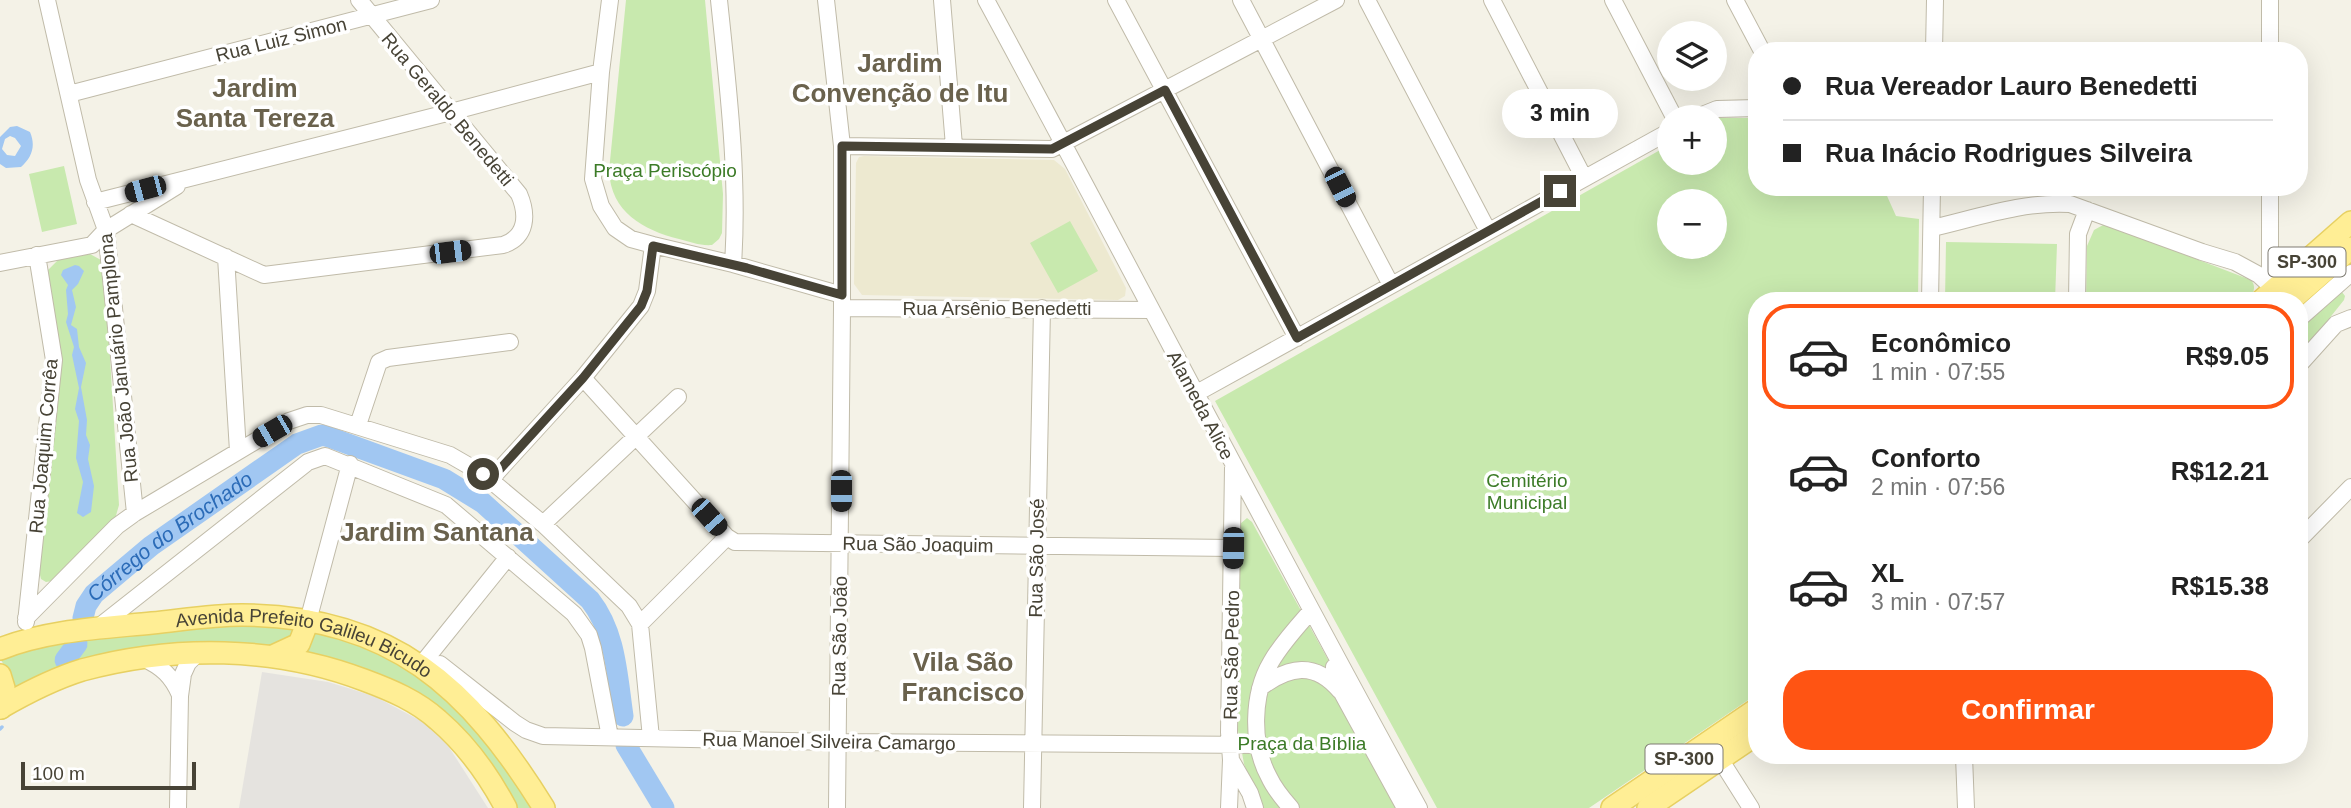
<!DOCTYPE html>
<html lang="pt">
<head>
<meta charset="utf-8">
<style>
	:root { --surface:#fff; --page:#f2f2f2; --text:#222; --muted:#767676; --line:#e0e0e0; --accent:#ff5413 }
	body { margin:0; font-family:Arial,sans-serif; background:var(--page); color:var(--text); height:100vh; display:flex; flex-direction:column; font-size:26px; white-space:nowrap }
	* { box-sizing:border-box; margin:0 }
	p { font-size:23px; color:var(--muted) }
	.icon { flex:none; width:38px; height:38px; fill:none; stroke:currentColor; stroke-width:2; stroke-linecap:round; stroke-linejoin:round }
	.map { position:relative; flex:1; overflow:hidden }
	.sheet { position:absolute; left:1748px; top:292px; width:560px; height:472px; display:flex; flex-direction:column; background:var(--surface); border-radius:28px; box-shadow:0 7px 28px #0002 }
	.sheet>* { flex:none }
	.guide { position:absolute; left:1748px; top:42px; width:560px; height:154px; border-radius:28px; box-shadow:0 7px 28px #0002; display:grid; align-content:center; height:154px; padding:0 35px; background:var(--surface) }
	.fabs { position:absolute; left:1657px; top:21px; display:grid; gap:14px }
	.fabs a { display:grid; place-items:center; width:70px; height:70px; border-radius:50%; background:var(--surface); box-shadow:0 7px 28px #0002; font-size:35px }
	.scale { position:absolute; left:21px; bottom:18px; width:175px; box-sizing:border-box; padding-left:7px; border:4px solid #474336; border-top:0; font-size:19px; line-height:24px; white-space:nowrap; color:#474336; -webkit-text-stroke:5px #fff; paint-order:stroke }
	.end { position:absolute; width:32px; height:32px; margin:-16px; border:9px solid #474336; background:#fff; box-shadow:0 0 0 4px #fff }
	.from { border-radius:50% }
	.bubble { position:absolute; height:49px; border-radius:24px; background:var(--surface); box-shadow:0 7px 28px #0002; font-size:23px; font-weight:800; line-height:49px; text-align:center }
	.car { position:absolute; width:21px; height:42px; margin:-21px -10px; border-radius:9px; box-shadow:0 0 5px 2px #0007; background:linear-gradient(#222 24%,#8ab4d8 0 40%,#222 0 76%,#8ab4d8 0 86%,#222 0) }
	.guide b { display:flex; align-items:center; gap:24px; height:66px; font-size:26px }
	.guide b+b { border-top:2px solid var(--line) }
	.guide i { width:18px; height:18px; background:var(--text) }
	ul { padding:12px 0 0; list-style:none }
	li { display:flex; align-items:center; gap:21px; height:105px; margin:0 14px 10px; padding:0 21px; border:4px solid transparent; border-radius:28px }
	li div { flex:1 }
	li b { display:block; font-size:26px }
	li em { font-style:normal; font-weight:800 }
	li.selected { border-color:var(--accent) }
	li>.icon { width:63px; height:63px; stroke-width:1.5 }
	.cta { display:flex; gap:14px; margin-top:auto; padding:14px 35px }
	.cta a { flex:1; height:80px; border-radius:28px; background:var(--accent); color:#fff; font-size:28px; font-weight:800; line-height:80px; text-align:center }
	.map>svg:first-child { display:block }
</style>
</head>
<body>
<div class="map">
<svg width="2351" height="808" viewBox="0 0 2351 808">
	<rect width="100%" height="100%" fill="#f4f2e7"/>
	<path fill="#ede9d0" d="M864,156l190,4 11,9 61,119 -1,8 -7,4 -256,-5 -8,-11 2,-121 3,-6z"/>
	<path fill="#c8e9ae" fill-rule="evenodd" d="M626,0h79l18,194 -1,39 -3,6 -7,6c-11,1 -22,-3 -33,-6 -36,-9 -68,-27 -70,-68z
		M1718,118h39v69h126l13,29 23,3 -1,82h-161v393l-168,114h-152l-222,-407 454,-256 1,18h45v-43zM1670,201h45v46h-45z
		M64,166l13,58 -35,8 -13,-58z
		M1070,221l28,50 -40,22 -28,-50z
		M2105,224l146,56c6,7 2,14 -2,21h-163l1,-55 7,-16z
		M1946,242l111,2 -2,57h-110z
		M90,254l11,6 4,15 14,230 -4,14 -63,62 -6,1 -5,-3 -2,-8 22,-199 -13,-102 10,-10z
		M2338,292h4l3,4 -1,4 -44,55v-30z
		M1247,518l5,4 158,286h-149l-17,-44 -6,-33 2,-207z
		M247,619l113,23 63,35 41,37 73,94h-19l-13,-22 -84,-91 -14,-8 -20,-8 -136,-32 -240,45 1,-16 -12,-17 27,-14z"/>
	<path fill="#e5e3df" d="M262,672l66,10 20,6 28,9 62,33 50,78h-249z"/>
	<path fill="#a1c7f2" fill-rule="evenodd" d="M17,126l13,6c6,14 2,25 -9,35l-15,1 -6,-4v-27l10,-10zM10,136l5,2 6,8 -6,10 -8,-1 -5,-6 3,-10z
		M75,265l4,1 5,5 -6,13 -6,6 4,17 -5,18 6,4 2,18 7,16 -5,24 6,33 -1,15 4,10 -2,14 6,27 -3,26 -8,5 -6,-4 6,-31 -7,-24 3,-37 -4,-12 4,-21 -7,-33 2,-8 -8,-25 2,-8 -2,-24 2,-5 -7,-10 2,-5z"/>
	<g fill="none" stroke-linecap="round" stroke-linejoin="round">
		<path stroke="#a1c7f2" stroke-width="3.5" d="M0,729l2,-2"/>
		<g stroke="#a1c7f2" stroke-width="21">
			<path id="s1" d="M83,618l3,-12 8,-12 57,-48 146,-102 25,-9 7,2 115,42 39,24 107,97c26,33 27,76 33,116"/>
			<path d="M65,660l12,-16"/>
			<path d="M626,745l38,63"/>
		</g>
		<g stroke="#c0bba9" stroke-width="18">
			<path id="minor" d="M47,0l41,180 18,50 29,283
				M610,0l-9,72 -8,107 8,27 14,22 16,11 22,6 80,19 109,31
				M719,0c9,87 20,177 14,264
				M826,0l16,146v162l-5,500
				M942,0l12,146
				M986,0c146,269 285,540 433,808
				M1116,0l181,338
				M1241,0l150,285
				M1367,0l121,231
				M1492,0l92,178
				M1613,0l61,117
				M1735,0l27,51
				M1934,51l1,-51
				M2270,51v-51
				M69,94l362,-94
				M1697,117l20,-8 40,-1
				M842,146l210,3 284,-149
				M2270,187v82l5,20
				M95,202l356,-90 150,-40
				M131,214l133,61 239,-30c24,-8 25,-30 16,-51l-160,-194
				M1932,228c44,-10 92,-27 138,-24l132,48 33,10 24,13 24,22
				M226,257l12,194
				M0,263l92,-18 14,-15 71,-44
				M1930,301l2,-114
				M2077,301l1,-67 9,-24
				M842,308l309,2
				M2300,318l51,-45
				M2300,364l36,-40 15,-6
				M583,378l144,159 8,5 498,6
				M1195,394l475,-263
				M358,425l21,-63 9,-4 122,-16
				M490,480l93,-102 58,-72 6,-15 6,-46
				M543,524l135,-127
				M2300,539l51,-52
				M26,618l91,-92 18,-13 154,-92 18,-6h14l129,40 33,19 60,50 86,82 11,18 11,114
				M308,621l42,-157
				M26,622l28,-262 -17,-105
				M640,624l87,-87
				M96,629l212,-167 17,-6 121,49 128,109 15,21 4,13 17,89
				M143,658c19,9 29,18 37,37
				M421,665l87,-108
				M424,667l16,-3 75,59 11,7 17,6 295,6 421,3
				M1334,667l8,26 63,115
				M1260,688c29,-22 55,-27 80,3
				M1964,756l2,52
				M1720,759l31,49
				M1231,760l19,33 5,15
				M178,808l2,-112 3,-22 5,-11 10,-10
				M1032,808l10,-500
				M1229,808l2,-48 -2,-28 4,-264
				M1291,808c-8,-9 -17,-20 -22,-31 -18,-33 -17,-83 2,-115 11,-19 26,-35 40,-51"/>
		</g>
		<g stroke="#e7d062" stroke-width="24">
			<g id="major">
				<path d="M2261,301l90,-79"/>
				<path d="M2290,301l61,-53"/>
				<path id="s2" d="M0,649c48,-19 101,-21 152,-26 30,-3 60,-8 90,-8 150,1 227,72 302,193"/>
				<path d="M273,656l26,-12 9,-23"/>
				<path d="M0,675l4,13 -3,20"/>
				<path d="M0,708c26,-15 53,-29 82,-38 92,-25 193,-24 282,10 27,10 53,21 74,40 28,24 51,56 68,88"/>
				<path d="M1612,808l145,-99"/>
				<path d="M1648,808l109,-74"/>
			</g>
		</g>
		<use href="#minor" stroke="#fff" stroke-width="16"/>
		<use href="#major" stroke="#ffee95" stroke-width="21"/>
	</g>
	<g fill="none" stroke-linecap="round" stroke-linejoin="round">
		<path stroke="#474336" stroke-width="9" d="M483,474l7,6 93,-102 58,-72 6,-15 6,-45 94,22 95,27v-149l210,3 113,-59 132,248 263,-147"/>
	</g>
	<g text-anchor="middle" stroke-width="7" stroke-linejoin="round" paint-order="stroke">
		<g fill="#fff" stroke="#7e7b72" stroke-width="2">
			<rect x="2268.5" y="247.5" width="77" height="29" rx="5"/>
			<rect x="1645.5" y="744.5" width="77" height="29" rx="5"/>
		</g>
		<g font-size="18" font-weight="bold" fill="#474336">
			<text x="2307" y="268">SP-300</text>
			<text x="1684" y="765">SP-300</text>
		</g>
		<g font-size="19" fill="#474336" stroke="#fff">
			<text transform="translate(281 39) rotate(-14)" y="7">Rua Luiz Simon</text>
			<text transform="translate(448 109) rotate(50)" y="7">Rua Geraldo Benedetti</text>
			<text x="997" y="315">Rua Arsênio Benedetti</text>
			<text transform="translate(118 358) rotate(-96)" y="7">Rua João Januário Pamplona</text>
			<text transform="translate(1201 405) rotate(62)" y="7">Alameda Alice</text>
			<text transform="translate(43 446) rotate(-85)" y="7">Rua Joaquim Corrêa</text>
			<text transform="translate(918 544) rotate(1)" y="7">Rua São Joaquim</text>
			<text transform="translate(1036 558) rotate(-89)" y="7">Rua São José</text>
			<text transform="translate(839 636) rotate(-89)" y="7">Rua São João</text>
			<text dy="7" stroke="none"><textPath href="#s2" startOffset="312">Avenida Prefeito Galileu Bicudo</textPath></text>
			<text transform="translate(1231 655) rotate(-89)" y="7">Rua São Pedro</text>
			<text transform="translate(829 741) rotate(1)" y="7">Rua Manoel Silveira Camargo</text>
		</g>
		<g font-size="19" fill="#3c7b27" stroke="#fff">
			<text x="665" y="177">Praça Periscópio</text>
			<text x="1527" y="487">Cemitério<tspan x="1527" dy="22">Municipal</tspan></text>
			<text x="1302" y="750">Praça da Bíblia</text>
		</g>
		<g font-size="21" font-style="italic" fill="#2b6bb7" stroke="#fff">
			<text dy="7" stroke="none"><textPath href="#s1" startOffset="122">Córrego do Brochado</textPath></text>
		</g>
		<g font-size="26" font-weight="bold" fill="#6a624d" stroke="#fff">
			<text x="900" y="72">Jardim<tspan x="900" dy="30">Convenção de Itu</tspan></text>
			<text x="255" y="97">Jardim<tspan x="255" dy="30">Santa Tereza</tspan></text>
			<text x="437" y="541">Jardim Santana</text>
			<text x="963" y="671">Vila São<tspan x="963" dy="30">Francisco</tspan></text>
		</g>
	</g>
</svg>
<div class="fabs">
<a><svg class="icon" aria-label="layers" viewBox="0 0 24 24"><path d="M12 4l9 5-9 5-9-5zM3 14l9 5 9-5"/></svg></a>
<a>+</a>
<a>−</a>
</div>
<div class="scale">100 m</div>
<i class="end from" style="left:483px;top:474px"></i>
<i class="end" style="left:1560px;top:191px"></i>
<div class="bubble" style="left:1502px;top:89px;width:116px">3 min</div>
<i class="car" style="left:1340px;top:187px;rotate:153deg"></i>
<i class="car" style="left:145px;top:189px;rotate:255deg"></i>
<i class="car" style="left:450px;top:252px;rotate:83deg"></i>
<i class="car" style="left:272px;top:431px;rotate:240deg"></i>
<i class="car" style="left:841px;top:491px;rotate:180deg"></i>
<i class="car" style="left:709px;top:517px;rotate:138deg"></i>
<i class="car" style="left:1233px;top:548px;rotate:181deg"></i>
<div class="guide">
<b><i class="from"></i>Rua Vereador Lauro Benedetti</b>
<b><i></i>Rua Inácio Rodrigues Silveira</b>
</div>
<section class="sheet">
<ul>
<li class="selected"><svg class="icon" aria-label="car" viewBox="0 0 24 24"><path d="M5 17H2v-5l4-1 3-4h7l3 4 3 1v5h-3M9 17h6M6 11h13"/><circle cx="7" cy="17" r="2"/><circle cx="17" cy="17" r="2"/></svg><div><b>Econômico</b><p>1 min · 07:55</p></div><em>R$9.05</em></li>
<li><svg class="icon" aria-label="car" viewBox="0 0 24 24"><path d="M5 17H2v-5l4-1 3-4h7l3 4 3 1v5h-3M9 17h6M6 11h13"/><circle cx="7" cy="17" r="2"/><circle cx="17" cy="17" r="2"/></svg><div><b>Conforto</b><p>2 min · 07:56</p></div><em>R$12.21</em></li>
<li><svg class="icon" aria-label="car" viewBox="0 0 24 24"><path d="M5 17H2v-5l4-1 3-4h7l3 4 3 1v5h-3M9 17h6M6 11h13"/><circle cx="7" cy="17" r="2"/><circle cx="17" cy="17" r="2"/></svg><div><b>XL</b><p>3 min · 07:57</p></div><em>R$15.38</em></li>
</ul>
<div class="cta"><a>Confirmar</a></div>
</section>
</div>
</body>
</html>
